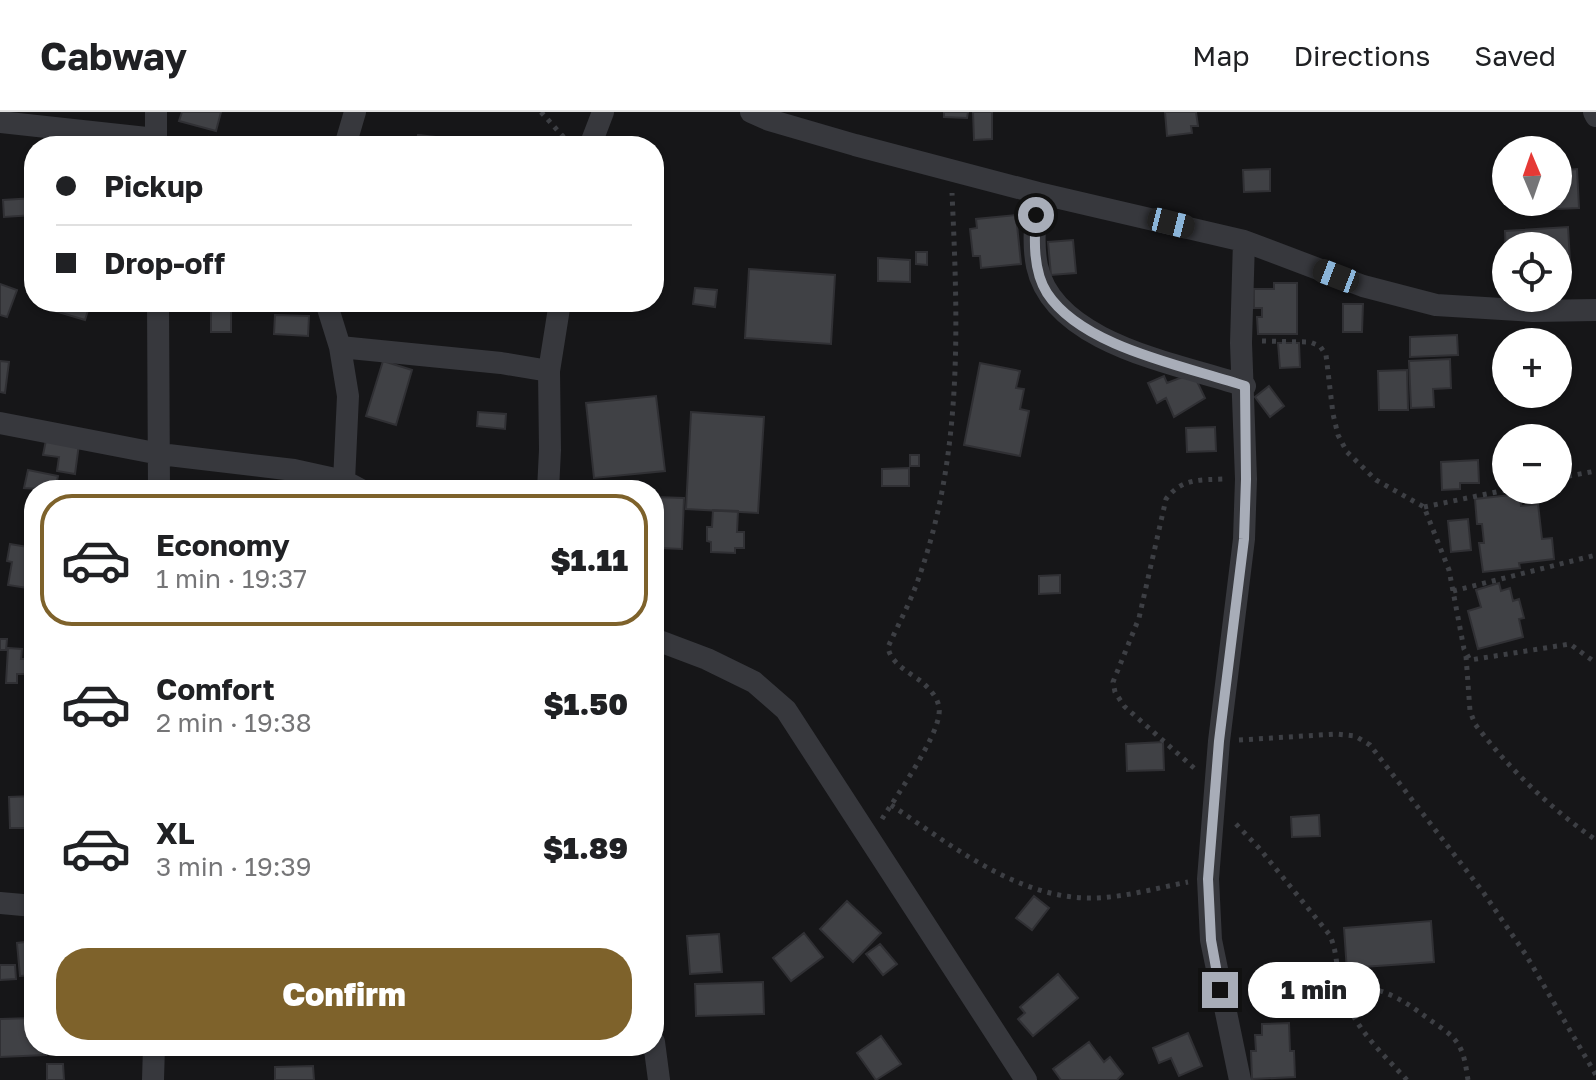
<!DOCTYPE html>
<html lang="en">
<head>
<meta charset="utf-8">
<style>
	:root { --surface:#fff; --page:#f2f2f2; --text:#202124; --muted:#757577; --line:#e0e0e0; --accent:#7e622b }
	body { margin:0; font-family:"Golos Text",sans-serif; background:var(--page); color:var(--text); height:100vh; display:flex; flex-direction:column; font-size:30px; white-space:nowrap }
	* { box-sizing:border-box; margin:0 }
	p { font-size:26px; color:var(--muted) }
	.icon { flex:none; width:44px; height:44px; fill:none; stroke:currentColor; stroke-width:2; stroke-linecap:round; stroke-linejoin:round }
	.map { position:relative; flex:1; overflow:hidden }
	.drawer { position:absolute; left:24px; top:368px; width:640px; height:576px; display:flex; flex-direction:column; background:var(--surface); border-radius:32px; box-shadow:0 2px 6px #0004 }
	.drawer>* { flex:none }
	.guide { position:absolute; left:24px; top:24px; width:640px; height:176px; border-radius:32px; box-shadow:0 2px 6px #0004; display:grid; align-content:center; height:176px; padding:0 32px; background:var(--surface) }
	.needle { width:52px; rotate:358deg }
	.controls { position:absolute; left:1492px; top:24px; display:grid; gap:16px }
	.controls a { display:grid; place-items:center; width:80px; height:80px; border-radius:50%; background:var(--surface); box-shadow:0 2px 6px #0004; font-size:40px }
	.end { position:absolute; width:36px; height:36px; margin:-18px; border:10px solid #a8adb8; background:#111; box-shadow:0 0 0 4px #111 }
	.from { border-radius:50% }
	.bubble { position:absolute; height:56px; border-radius:28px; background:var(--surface); box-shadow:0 2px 6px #0004; font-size:26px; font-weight:800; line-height:56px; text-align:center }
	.car { position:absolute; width:24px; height:48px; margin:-24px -12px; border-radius:10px; box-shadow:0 0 6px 2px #0007; background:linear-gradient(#222 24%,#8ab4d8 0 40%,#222 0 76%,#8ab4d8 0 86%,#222 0) }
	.guide b { display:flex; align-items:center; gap:28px; height:76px; font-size:30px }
	.guide b+b { border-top:2px solid var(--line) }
	.guide i { width:20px; height:20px; background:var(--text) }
	ul { padding:14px 0 0; list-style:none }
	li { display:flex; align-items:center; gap:24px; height:132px; margin:0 16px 12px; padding:0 16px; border:4px solid transparent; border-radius:32px }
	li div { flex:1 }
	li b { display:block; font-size:30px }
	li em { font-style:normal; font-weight:800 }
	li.on { border-color:var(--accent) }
	li>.icon { width:72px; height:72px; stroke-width:1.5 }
	.action { display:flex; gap:16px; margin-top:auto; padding:16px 32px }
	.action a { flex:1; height:92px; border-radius:32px; background:var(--accent); color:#fff; font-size:32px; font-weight:800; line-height:92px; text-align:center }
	header { display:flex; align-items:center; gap:48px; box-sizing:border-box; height:112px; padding:0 40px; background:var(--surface); border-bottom:2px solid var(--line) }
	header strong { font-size:38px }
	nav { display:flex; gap:44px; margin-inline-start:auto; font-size:28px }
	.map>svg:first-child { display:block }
</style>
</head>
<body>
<header>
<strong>Cabway</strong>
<nav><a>Map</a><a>Directions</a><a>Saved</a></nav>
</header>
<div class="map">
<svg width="1596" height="968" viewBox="0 0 1596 968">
	<rect width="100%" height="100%" fill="#161618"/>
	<path fill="#404145" stroke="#303034" stroke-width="2" d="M182,0h39l-5,19 -37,-10z
		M944,0h24l-1,6 -23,-1z
		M973,0h19v27l-18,1z
		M1165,0h31l2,14h-7l1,7 -25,3z
		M418,23l26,3 -1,8h-27z
		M209,25l43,9h-45z
		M1270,57v22l-26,1 -1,-22z
		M1577,57l2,39 -23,1 2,-38z
		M34,86v17l-30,2 -1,-17z
		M1016,103l5,49 -40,4 -1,-12h-7l-3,-27 7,-1 -1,-9z
		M1568,115l2,34h-12v-15h-52v13l-1,-28z
		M1073,128l3,33 -25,2 -3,-33z
		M916,140h11v13l-11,-1z
		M878,146l32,2v22l-32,-1z
		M749,157l86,6 -4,69 -86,-6z
		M1274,171h23v51h-39l-1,-17h5v-9h-8v-19h20z
		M0,172l17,6 -10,27 -7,-2z
		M695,176l22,2 -2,17 -22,-3z
		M47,190h24l18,5 -4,13 -40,-12z
		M1343,192h20l-1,28h-19z
		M211,199h20v21h-20z
		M275,203l34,1 -1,20 -34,-2z
		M1457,223l1,20 -48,2v-20z
		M1278,231h21l1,24 -20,1z
		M1450,247l1,29 -18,1 1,18 -23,1 -2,-47z
		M0,249l9,1 -4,31 -5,-1z
		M383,249l29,9 -16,55 -30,-9z
		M980,251l40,8 -4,17 8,1 -4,20 9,2 -9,45 -56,-11z
		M1407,258l1,40h-29l-1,-39z
		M1193,261l12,25 -31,19 -8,-19 -9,5 -9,-20 16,-7 3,7z
		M1269,274l15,20 -14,11 -15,-20z
		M656,284l9,75 -71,7 -8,-75z
		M478,300l28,2 -1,15 -28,-3z
		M691,300l73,5 -6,96 -72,-4z
		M1215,315l1,24 -29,1 -1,-24z
		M46,328l33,4 -4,30 -18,-3 2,-14 -16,-2z
		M910,343h9v11h-9z
		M1478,348l1,23h-19v6l-18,1 -1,-28z
		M909,356v18h-27v-17z
		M28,358l30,6 -3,14 -31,-2z
		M1520,382l1,12 17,-2 4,35 10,-1 2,21 -35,4 1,5 -37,4 -4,-29h5l-2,-19h-5l-2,-25z
		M654,385l30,1 -2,51 -22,-1 1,-11 -7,-1z
		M713,398l25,1 -1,21h7v16h-9v5l-24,-1v-10l-4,-1v-14h5z
		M1468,407l3,31 -20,2 -3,-31z
		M10,432l24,4v41l-26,-4 4,-23 -5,-1z
		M1060,463v18l-21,1v-18z
		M1499,471l2,8 9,-3 3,13 6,-2 5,19 -5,1 4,18 -45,12 -10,-38 13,-4 -5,-17z
		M0,527h7l-1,11h-6z
		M8,536l14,1 -1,10h6v15h-10v9h-11z
		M1163,630l1,28 -37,1 -1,-27z
		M34,684v32h-24l-1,-31z
		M1319,703l1,21 -28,1 -1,-20z
		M1034,784l15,12 -17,22 -16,-12z
		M847,789l34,32 -28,29 -33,-33z
		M1431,809l3,41 -71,5 1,3 -17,1 -3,-43z
		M804,821l19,24 -32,24 -18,-23z
		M719,822l3,38 -32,2 -3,-38z
		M34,829v34l-14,1 -3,-33z
		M880,832l17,20 -14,11 -17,-21z
		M0,853h15l1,14 -16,1z
		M1058,862l20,24 -45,38 -15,-17 7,-6 -5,-6z
		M763,870l1,32 -68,2 -1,-32z
		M34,906v28h12v9l-46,2v-38z
		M1289,911l1,28h4l1,26 -43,2 -1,-28h5l-1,-16h7v-11z
		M1188,921l14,33 -23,10 -8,-18 -12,5 -6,-15z
		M881,924l20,28 -25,16 -19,-27z
		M1089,930l15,20 6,-5 13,17 -6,6h-56l-8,-11z
		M62,934h22l1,7 -23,1z
		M47,952h16l1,16h-17z
		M313,954l1,14h-39v-13z"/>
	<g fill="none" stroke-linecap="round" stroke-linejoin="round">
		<path stroke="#3d3f44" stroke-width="5" stroke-dasharray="4 6" stroke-linecap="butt" d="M541,0l27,30
			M1262,229l48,1 10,4 6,9 7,59 5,21 9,17 29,28 48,27 25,63 15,79 6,11 100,-16 26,19
			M1558,366l38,-7
			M1424,395l82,-17
			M1453,479l143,-36
			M1466,544l4,55 5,13c33,44 76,85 121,116
			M1239,628l97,-6 19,2 15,9 113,147 43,63 70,120
			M1194,656l-70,-62 -9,-14 -2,-10 26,-64 27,-119c16,-21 34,-19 59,-20
			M891,693c54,36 114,84 181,92 38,5 79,-8 116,-15
			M882,707c14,-22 55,-81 57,-105 2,-13 -8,-24 -17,-32 -12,-9 -32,-19 -34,-35 10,-22 22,-44 30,-67 45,-125 40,-256 34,-387
			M1236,712l23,24 70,86c8,15 7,32 11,49 10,41 39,67 67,97
			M1340,871c42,5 57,12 90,37 10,7 22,14 28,24 7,11 8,24 10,36"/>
		<path stroke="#37383d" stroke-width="22" d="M156,0v34
			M751,0l18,8 86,25 183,48 206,48 119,45 73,19 97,6 63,-1
			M1594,0l2,4
			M0,10l156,17
			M345,34l10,-34
			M590,34l13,-34
			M1038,81c-2,24 -6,48 -1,73 17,79 144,98 208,120
			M158,190l1,188
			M326,190l14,45 8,49 -4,85
			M340,235l161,16 48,8
			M0,311l160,31 134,16 50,11 17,9
			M548,378l2,-40 -1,-79 11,-69
			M654,527l53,20 47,23 32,28 240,370
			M0,791l34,3
			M654,930l5,38
			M153,968l1,-34
			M1240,968l-29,-140 -3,-61 11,-138 25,-202 2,-60 -5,-136 3,-102"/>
	</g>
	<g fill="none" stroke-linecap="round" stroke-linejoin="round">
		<path stroke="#a8adb8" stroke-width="10" d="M1036,103c-2,25 -3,56 11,78 36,55 139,73 198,93l1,93 -2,60 -25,202 -11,138 3,61 9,50"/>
	</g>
</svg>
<div class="controls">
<a><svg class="needle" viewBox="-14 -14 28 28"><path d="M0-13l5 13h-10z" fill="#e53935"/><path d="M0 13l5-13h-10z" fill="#757577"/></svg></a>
<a><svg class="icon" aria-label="locate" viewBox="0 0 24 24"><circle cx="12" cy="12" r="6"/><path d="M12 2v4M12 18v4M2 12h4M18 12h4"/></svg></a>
<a>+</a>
<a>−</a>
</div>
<i class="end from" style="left:1036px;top:103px"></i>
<i class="end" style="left:1220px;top:878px"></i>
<div class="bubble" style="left:1248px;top:850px;width:132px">1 min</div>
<i class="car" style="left:1171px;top:111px;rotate:104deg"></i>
<i class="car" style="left:1336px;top:164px;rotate:291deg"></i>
<div class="guide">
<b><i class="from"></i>Pickup</b>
<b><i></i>Drop-off</b>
</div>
<section class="drawer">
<ul>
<li class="on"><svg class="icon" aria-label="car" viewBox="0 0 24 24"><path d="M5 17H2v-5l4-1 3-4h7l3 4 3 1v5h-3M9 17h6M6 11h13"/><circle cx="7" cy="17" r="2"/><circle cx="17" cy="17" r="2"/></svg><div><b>Economy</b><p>1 min · 19:37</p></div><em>$1.11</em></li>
<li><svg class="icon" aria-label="car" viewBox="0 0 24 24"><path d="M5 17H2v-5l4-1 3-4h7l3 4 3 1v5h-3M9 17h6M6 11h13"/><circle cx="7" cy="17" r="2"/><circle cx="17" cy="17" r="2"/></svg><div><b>Comfort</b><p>2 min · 19:38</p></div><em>$1.50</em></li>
<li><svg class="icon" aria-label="car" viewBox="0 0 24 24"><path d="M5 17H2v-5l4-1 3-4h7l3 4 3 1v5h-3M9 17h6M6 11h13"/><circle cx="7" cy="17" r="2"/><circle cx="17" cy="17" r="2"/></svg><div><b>XL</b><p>3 min · 19:39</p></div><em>$1.89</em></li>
</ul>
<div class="action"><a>Confirm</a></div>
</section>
</div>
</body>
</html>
